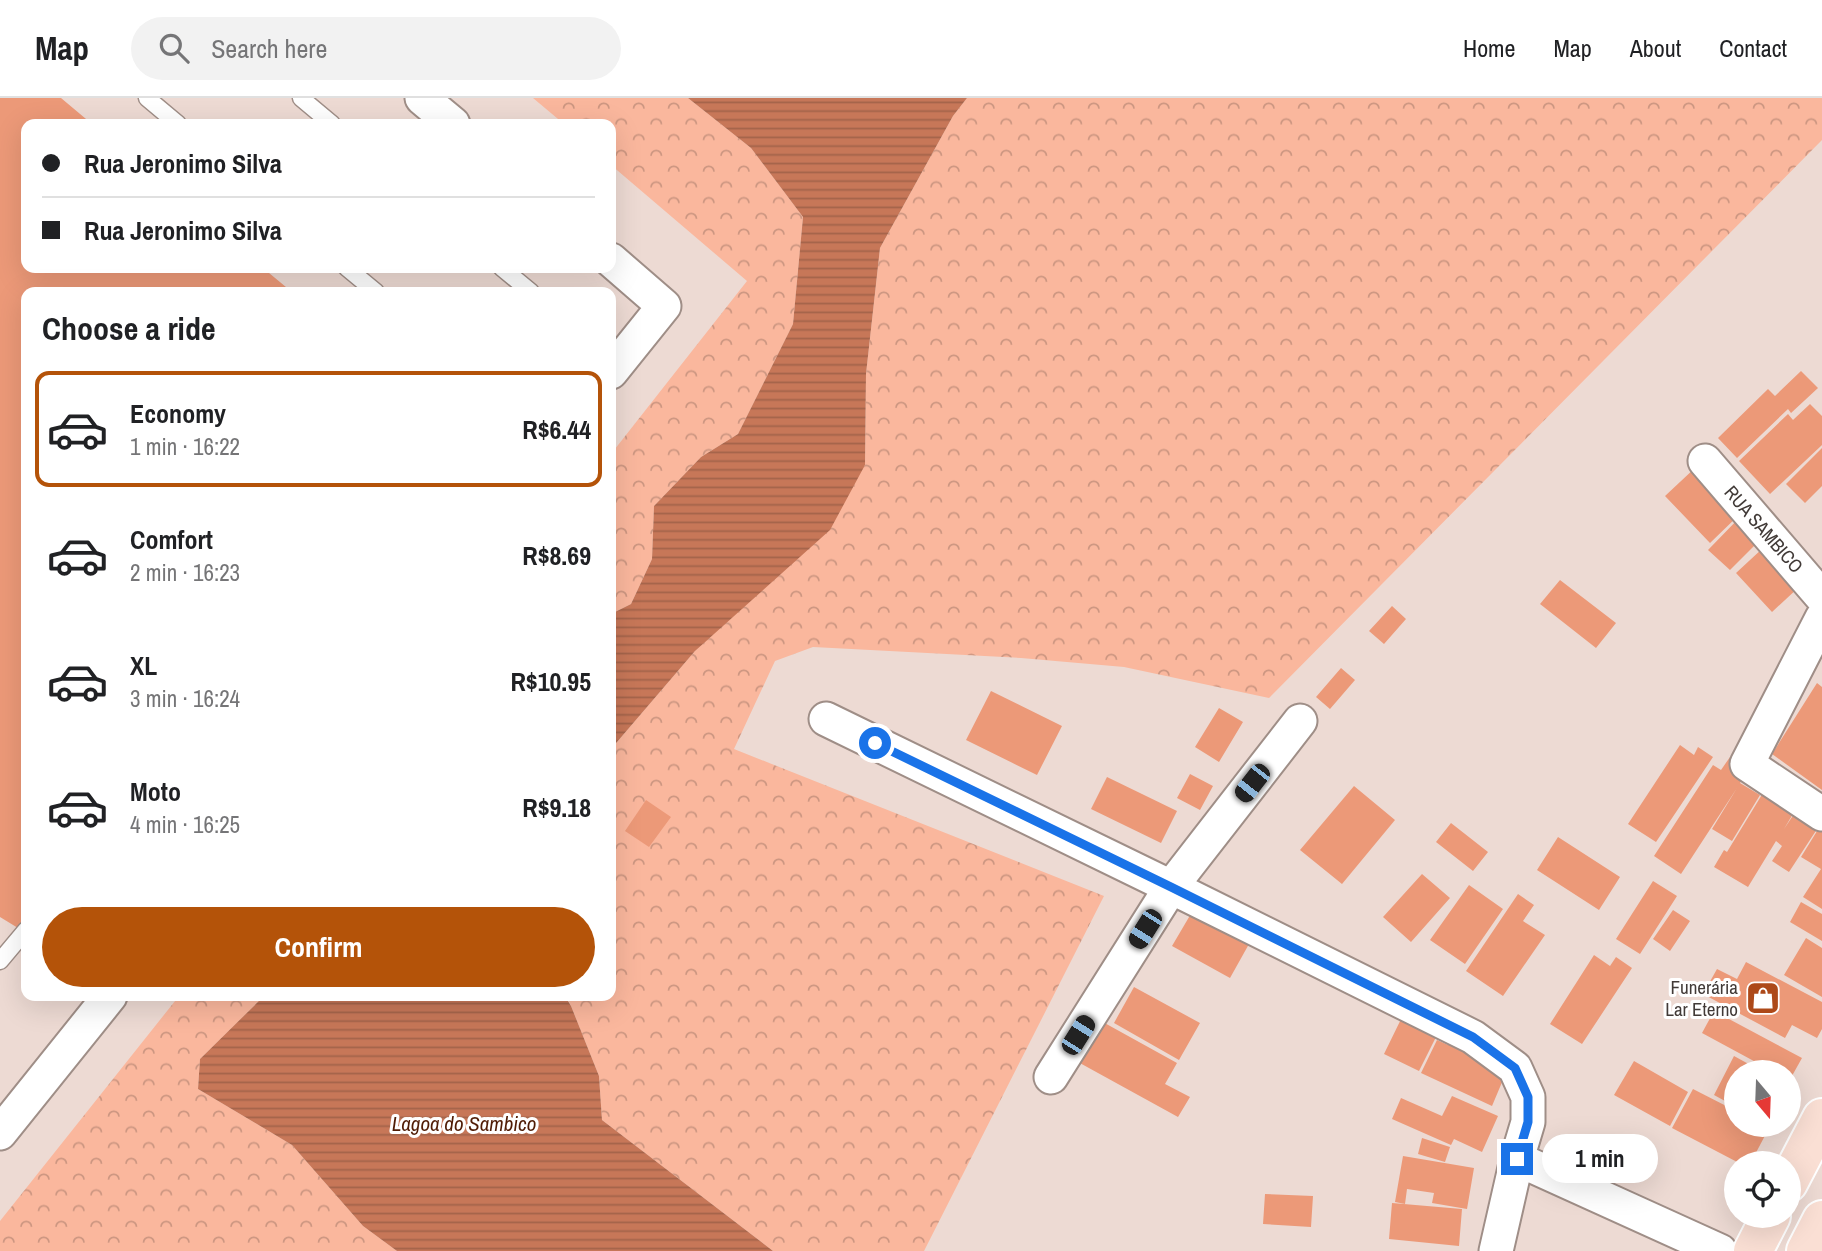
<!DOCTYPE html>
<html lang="en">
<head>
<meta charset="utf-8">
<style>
	:root { --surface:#fff; --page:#f2f2f2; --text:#202124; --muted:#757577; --line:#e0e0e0; --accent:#b45309 }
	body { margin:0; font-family:"Archivo Narrow",sans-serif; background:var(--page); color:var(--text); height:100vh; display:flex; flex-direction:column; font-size:26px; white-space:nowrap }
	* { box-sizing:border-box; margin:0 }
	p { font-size:23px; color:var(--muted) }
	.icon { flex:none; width:38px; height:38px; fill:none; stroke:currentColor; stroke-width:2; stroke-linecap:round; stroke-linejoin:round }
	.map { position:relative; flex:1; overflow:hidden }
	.panel { position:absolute; left:21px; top:189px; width:595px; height:714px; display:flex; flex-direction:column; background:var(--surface); border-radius:14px; box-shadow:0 7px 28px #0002 }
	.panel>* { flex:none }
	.banner { position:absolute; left:21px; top:21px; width:595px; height:154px; border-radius:14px; box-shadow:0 7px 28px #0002; display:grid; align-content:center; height:154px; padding:0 21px; background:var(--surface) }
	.needle { width:46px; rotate:161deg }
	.controls { position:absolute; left:1724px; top:962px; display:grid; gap:14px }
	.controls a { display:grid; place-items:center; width:77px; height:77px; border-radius:50%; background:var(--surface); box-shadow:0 7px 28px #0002; font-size:35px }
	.end { position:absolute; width:32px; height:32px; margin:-16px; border:9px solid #1a73e8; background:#fff; box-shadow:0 0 0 4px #fff }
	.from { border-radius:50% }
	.bubble { position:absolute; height:49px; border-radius:24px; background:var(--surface); box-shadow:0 7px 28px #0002; font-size:23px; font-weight:700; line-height:49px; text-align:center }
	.car { position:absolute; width:21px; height:42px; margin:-21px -10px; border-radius:9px; box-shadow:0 0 5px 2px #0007; background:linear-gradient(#222 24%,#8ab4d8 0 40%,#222 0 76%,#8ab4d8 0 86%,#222 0) }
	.banner b { display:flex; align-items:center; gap:24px; height:66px; font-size:26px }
	.banner b+b { border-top:2px solid var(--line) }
	.banner i { width:18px; height:18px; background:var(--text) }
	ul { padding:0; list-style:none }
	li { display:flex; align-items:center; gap:21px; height:116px; margin:0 14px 10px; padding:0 7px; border:4px solid transparent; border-radius:14px }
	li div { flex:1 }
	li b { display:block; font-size:26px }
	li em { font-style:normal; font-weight:700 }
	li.current { border-color:var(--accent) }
	li>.icon { width:63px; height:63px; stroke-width:1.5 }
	h2 { padding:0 21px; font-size:32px; line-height:84px }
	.button { display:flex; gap:14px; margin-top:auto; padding:14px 21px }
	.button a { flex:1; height:80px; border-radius:42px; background:var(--accent); color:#fff; font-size:28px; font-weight:700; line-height:80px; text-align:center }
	header { display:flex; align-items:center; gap:42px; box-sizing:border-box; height:98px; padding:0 35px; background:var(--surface); border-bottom:2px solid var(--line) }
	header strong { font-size:33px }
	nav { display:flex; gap:38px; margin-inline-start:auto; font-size:24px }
	.search { width:490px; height:63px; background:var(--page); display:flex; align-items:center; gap:18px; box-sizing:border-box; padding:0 24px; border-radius:38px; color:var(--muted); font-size:26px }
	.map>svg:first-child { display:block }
</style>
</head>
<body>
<header>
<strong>Map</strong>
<div class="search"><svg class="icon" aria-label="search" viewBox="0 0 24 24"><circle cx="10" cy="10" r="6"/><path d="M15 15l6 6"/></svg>Search here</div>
<nav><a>Home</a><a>Map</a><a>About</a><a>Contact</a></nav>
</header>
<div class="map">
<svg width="1822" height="1153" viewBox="0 0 1822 1153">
	<defs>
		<pattern id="forest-crowns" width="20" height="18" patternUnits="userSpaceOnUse" patternTransform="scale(1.75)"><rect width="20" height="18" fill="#fab79d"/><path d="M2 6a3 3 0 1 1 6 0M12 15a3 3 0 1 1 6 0" fill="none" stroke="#cc9681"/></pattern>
		<pattern id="water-rules" width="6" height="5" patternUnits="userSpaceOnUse" patternTransform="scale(1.75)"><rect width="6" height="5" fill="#c77758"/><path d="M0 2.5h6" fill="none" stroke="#a3634a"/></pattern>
	</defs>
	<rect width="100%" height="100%" fill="#eddad3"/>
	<path fill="url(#forest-crowns)" d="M533,0h155l63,50 52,69 -10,107 -55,110 -37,23 -47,49 -2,53 -21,45 -20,10v-160l136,-173 -136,-116v-41h-47z
		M967,0h855v42l-553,558 -145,-31 -103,-9 -208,-11 -38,14 -41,88 370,147 -180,355h-151l-171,-131 -3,-44 -28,-70 -5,-10h45v-247l84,-98 170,-186 1,-91 14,-126 73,-132z
		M179,898h85l-64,63 -2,30 94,56 71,81 34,25h-397v-30z"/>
	<path fill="url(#water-rules)" d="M688,0h279l-14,18 -73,132 -14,126 -1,91 -35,65 -135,121 -84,98v-135l20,-10 21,-45 2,-53 47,-49 37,-23 55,-110 10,-107 -52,-69z
		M264,898h301l6,10 28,70 3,44 171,131h-376l-34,-25 -71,-81 -94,-56 2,-30z"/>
	<path fill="#ec9978" d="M0,0h61l31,26h-66v144h237l29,24h-266v575l-5,6 5,5v40l-8,10 -18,-11z
		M1801,273l17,17 -27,25 -3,-4 -51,49 -19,-20 50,-49 7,7z
		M1810,306l12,12v29l-52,49 -31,-33 49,-47 5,6z
		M1822,350v38l-17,17 -19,-19z
		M1696,369l45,46 -31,30 -45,-47z
		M1742,417l19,24 -31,31 -22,-20z
		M1763,450l36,39 -27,25 -36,-39z
		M1560,482l56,43 -20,25 -56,-44z
		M1392,508l14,13 -22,25 -15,-13z
		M1341,570l14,12 -25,29 -14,-12z
		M1817,585l5,4v103l-50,-36z
		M991,593l71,35 -25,49 -71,-35z
		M1219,610l24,14 -24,40 -24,-15z
		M1680,647l14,10 4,-8 15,10 -57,85 -28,-18z
		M1730,659l19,12 -9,14 20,12 -28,46 -20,-12 25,-41 -56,86 -27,-18 59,-91 8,5z
		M1190,676l23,12 -13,24 -23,-12z
		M1107,679l70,34 -16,32 -70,-34z
		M1354,688l41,34 -53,64 -42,-34z
		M1766,690l31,19 -13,22 14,-21 23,15 -32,49 -17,-11 10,-15 -6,-5 -28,46 -34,-20 10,-17 3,2z
		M646,702l25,17 -22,30 -24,-16z
		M1451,725l37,29 -15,19 -37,-29z
		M1822,725v86l-19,-12 18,-28 -20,-12z
		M1558,739l62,40 -21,33 -62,-40z
		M1422,776l28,24 -39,44 -28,-25z
		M1653,783l24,15 -37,58 -24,-15z
		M1469,787l34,24 -38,55 -35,-24z
		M1518,796l16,11 -11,16 22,14 -42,61 -37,-25z
		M1801,804l21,12v27l-32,-19z
		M1673,812l17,11 -20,30 -17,-12z
		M1192,814l57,32 -19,34 -58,-32z
		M1806,840l16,10v49l-38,-22z
		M1594,857l16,11 6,-9 16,11 -50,76 -32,-20z
		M1746,864l76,40v27l-5,9 -25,-13 -7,13 -82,-44 14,-25 20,10z
		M1134,889l66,36 -21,37 -65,-37z
		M1405,913l35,18 -21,42 -35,-17z
		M1714,913l88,47 -14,25v-10h-12l-74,-40z
		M1101,923l76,42 -12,21 25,13 -12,20 -100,-55z
		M1452,937l56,33 -16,38 -71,-33 16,-33 11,5z
		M1734,958l31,17h-29v34l-22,-12z
		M1634,963l54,31 -18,34 -56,-31z
		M1693,991l43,22v14h27l6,3 -19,36h-9l-69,-36z
		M1452,998l46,20 -16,36 -28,-13 -3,6 -59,-26 9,-21 41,18z
		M1422,1040l28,9 -5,15 -27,-8z
		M1403,1058l71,12 -7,41 -35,-6 2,-10 -27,-4 -2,15 -10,-2z
		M1265,1096l48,2 -2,31 -48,-3z
		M1392,1105l70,6 -3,37 -70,-7z"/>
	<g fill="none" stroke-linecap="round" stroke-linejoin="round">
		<g stroke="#9f8e87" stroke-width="19">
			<path id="service" d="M147,0l31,26
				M301,0l31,26
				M347,170l29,24
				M502,170l29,24
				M0,863l26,-31"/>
		</g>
		<g stroke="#9f8e87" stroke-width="37">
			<path id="minor" d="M422,0l31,26
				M611,162l53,46 -53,66
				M1705,363l117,136
				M1822,520l-75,146 75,50
				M826,621l345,168 302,150 42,31 13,29v25l-11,37 -21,92
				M1051,979l120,-190 129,-166
				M0,1035l110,-137
				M1517,1061l203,92"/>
		</g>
		<g stroke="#fff" stroke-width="42">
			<path id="primary" d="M1788,1085l34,-65
				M1753,1153l18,-35
				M1806,1153l16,-31"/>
		</g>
		<use href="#service" stroke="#fff" stroke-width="16"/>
		<use href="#minor" stroke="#fff" stroke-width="33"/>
		<use href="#primary" stroke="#fadfd4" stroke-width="38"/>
	</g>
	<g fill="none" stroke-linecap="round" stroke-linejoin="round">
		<path stroke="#1a73e8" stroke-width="9" d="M875,645l296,144 302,150 42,31 13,29v25l-11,37"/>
	</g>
	<defs>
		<g id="shop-square" transform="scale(1.75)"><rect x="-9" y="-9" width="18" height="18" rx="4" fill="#ad4919" stroke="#fff"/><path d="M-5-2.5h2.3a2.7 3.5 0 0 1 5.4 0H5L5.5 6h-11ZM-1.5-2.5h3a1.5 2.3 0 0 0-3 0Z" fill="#fff"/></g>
	</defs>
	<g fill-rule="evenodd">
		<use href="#shop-square" x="1763" y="900"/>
	</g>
	<g text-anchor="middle" stroke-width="6" stroke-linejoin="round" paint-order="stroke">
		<g font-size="19" fill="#413a37" stroke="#fff">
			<text transform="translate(1764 431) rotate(49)" y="7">RUA SAMBICO</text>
		</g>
		<g font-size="19" fill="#413a37" stroke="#fff" text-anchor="end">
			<text x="1738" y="896">Funerária<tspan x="1738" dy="22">Lar Eterno</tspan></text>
		</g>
		<g font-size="21" font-style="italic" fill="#501c05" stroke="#fff">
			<text x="464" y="1033">Lagoa do Sambico</text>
		</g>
	</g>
</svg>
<div class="controls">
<a><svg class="needle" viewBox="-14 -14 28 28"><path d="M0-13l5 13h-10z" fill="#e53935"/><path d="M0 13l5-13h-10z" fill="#757577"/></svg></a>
<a><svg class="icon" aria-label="locate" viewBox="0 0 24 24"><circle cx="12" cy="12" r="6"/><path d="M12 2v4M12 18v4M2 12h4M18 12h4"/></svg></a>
</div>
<i class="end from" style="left:875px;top:645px"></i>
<i class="end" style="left:1517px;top:1061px"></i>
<div class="bubble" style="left:1542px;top:1036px;width:116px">1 min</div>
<i class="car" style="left:1252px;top:685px;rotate:218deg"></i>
<i class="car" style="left:1145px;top:831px;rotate:212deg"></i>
<i class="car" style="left:1078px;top:937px;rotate:32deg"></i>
<div class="banner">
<b><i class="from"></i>Rua Jeronimo Silva</b>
<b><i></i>Rua Jeronimo Silva</b>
</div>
<section class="panel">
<h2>Choose a ride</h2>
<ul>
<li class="current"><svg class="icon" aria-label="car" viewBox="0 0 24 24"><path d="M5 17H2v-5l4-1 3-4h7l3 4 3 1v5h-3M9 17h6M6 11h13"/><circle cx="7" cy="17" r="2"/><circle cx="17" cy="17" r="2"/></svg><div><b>Economy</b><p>1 min · 16:22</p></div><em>R$6.44</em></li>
<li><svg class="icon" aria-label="car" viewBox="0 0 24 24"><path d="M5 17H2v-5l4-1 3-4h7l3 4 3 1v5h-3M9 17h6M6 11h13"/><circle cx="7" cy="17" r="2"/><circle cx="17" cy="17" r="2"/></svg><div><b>Comfort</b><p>2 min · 16:23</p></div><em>R$8.69</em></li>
<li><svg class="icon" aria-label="car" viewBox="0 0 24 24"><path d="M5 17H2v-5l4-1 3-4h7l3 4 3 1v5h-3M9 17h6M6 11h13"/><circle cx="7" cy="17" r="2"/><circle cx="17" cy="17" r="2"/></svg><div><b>XL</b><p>3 min · 16:24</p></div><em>R$10.95</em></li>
<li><svg class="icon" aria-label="car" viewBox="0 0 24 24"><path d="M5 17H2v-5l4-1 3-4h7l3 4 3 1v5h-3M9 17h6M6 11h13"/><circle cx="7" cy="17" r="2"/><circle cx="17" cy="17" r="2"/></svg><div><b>Moto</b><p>4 min · 16:25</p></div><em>R$9.18</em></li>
</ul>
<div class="button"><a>Confirm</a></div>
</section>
</div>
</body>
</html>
